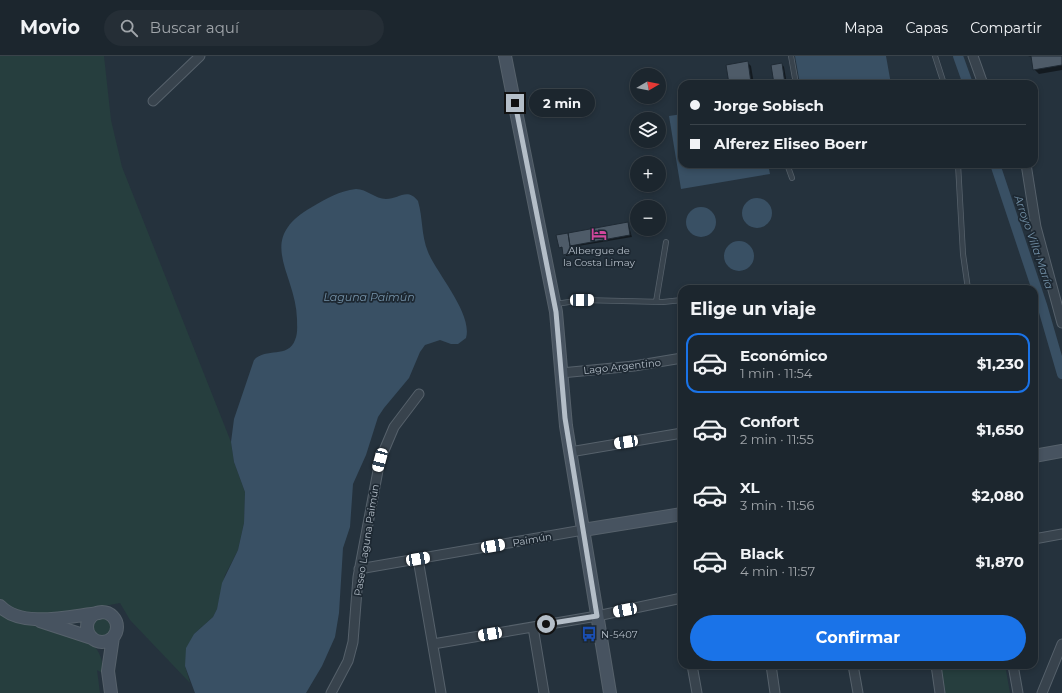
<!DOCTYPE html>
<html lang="es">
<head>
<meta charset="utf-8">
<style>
	:root { --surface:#1c262e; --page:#252e36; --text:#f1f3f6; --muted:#a0a5aa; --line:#3a434a; --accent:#1a73e8 }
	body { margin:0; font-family:Montserrat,sans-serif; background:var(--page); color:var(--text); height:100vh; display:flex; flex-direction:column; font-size:15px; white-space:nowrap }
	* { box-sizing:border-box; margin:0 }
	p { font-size:13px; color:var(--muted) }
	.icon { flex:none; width:22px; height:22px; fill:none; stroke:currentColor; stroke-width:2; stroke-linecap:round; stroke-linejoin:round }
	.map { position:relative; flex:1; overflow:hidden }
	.side { position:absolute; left:678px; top:229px; width:360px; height:384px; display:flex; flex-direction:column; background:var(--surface); border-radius:12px; box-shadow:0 2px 6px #0003,0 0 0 1px var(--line) }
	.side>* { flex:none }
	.banner { position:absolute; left:678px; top:24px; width:360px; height:88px; border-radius:12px; box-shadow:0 2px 6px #0003,0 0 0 1px var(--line); display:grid; align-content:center; height:88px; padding:0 12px; background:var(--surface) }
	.needle { width:26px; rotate:80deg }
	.controls { position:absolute; left:630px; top:12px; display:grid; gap:8px }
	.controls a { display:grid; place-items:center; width:36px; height:36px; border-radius:50%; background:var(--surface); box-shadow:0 2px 6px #0003,0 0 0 1px var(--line); font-size:20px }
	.end { position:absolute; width:18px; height:18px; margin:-9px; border:5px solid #b4bec8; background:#111; box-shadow:0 0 0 2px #111 }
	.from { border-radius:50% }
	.bubble { position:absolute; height:28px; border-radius:14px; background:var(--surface); box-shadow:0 2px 6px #0003,0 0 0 1px var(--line); font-size:13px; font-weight:700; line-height:28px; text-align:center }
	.car { position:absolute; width:12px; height:24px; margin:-12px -6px; border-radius:5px; box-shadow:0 0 3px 1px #0007; background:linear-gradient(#fff 24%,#345 0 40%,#fff 0 76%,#345 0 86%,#fff 0) }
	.banner b { display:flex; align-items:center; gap:14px; height:38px; font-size:15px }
	.banner b+b { border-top:1px solid var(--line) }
	.banner i { width:10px; height:10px; background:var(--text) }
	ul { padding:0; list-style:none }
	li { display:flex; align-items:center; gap:12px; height:60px; margin:0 8px 6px; padding:0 4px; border:2px solid transparent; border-radius:12px }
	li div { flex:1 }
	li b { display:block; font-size:15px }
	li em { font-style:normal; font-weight:700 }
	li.on { border-color:var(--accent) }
	li>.icon { width:36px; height:36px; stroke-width:1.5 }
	h2 { padding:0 12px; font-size:18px; line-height:48px }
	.primary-button { display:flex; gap:8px; margin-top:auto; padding:8px 12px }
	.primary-button a { flex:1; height:46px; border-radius:24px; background:var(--accent); color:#fff; font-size:16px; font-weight:700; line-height:46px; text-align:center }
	header { display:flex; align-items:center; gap:24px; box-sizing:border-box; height:56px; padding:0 20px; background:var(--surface); border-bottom:1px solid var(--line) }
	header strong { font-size:19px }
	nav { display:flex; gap:22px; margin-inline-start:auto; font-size:14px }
	.search { width:280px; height:36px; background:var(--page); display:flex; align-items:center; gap:10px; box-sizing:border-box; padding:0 14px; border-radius:22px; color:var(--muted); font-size:15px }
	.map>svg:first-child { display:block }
</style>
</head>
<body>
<header>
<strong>Movio</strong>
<div class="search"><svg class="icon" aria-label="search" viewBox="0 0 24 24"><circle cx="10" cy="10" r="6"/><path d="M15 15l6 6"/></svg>Buscar aquí</div>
<nav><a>Mapa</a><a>Capas</a><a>Compartir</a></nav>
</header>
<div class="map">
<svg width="1062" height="637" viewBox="0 0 1062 637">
	<rect width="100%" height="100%" fill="#25323d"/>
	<path fill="#263e3e" d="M0,0h104l7,64 11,47 109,275 3,20 11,30 -1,31 -6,27 -13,25 -8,34 -4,8 -19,17 -9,32 5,17 -60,-63 -10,-17c-22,4 -78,17 -97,12 -8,-3 -18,-10 -23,-16z
		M0,555l16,10 28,6 47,16c10,8 11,18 13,31l-7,-4 3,23h-100z
		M91 571a11 11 0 1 1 22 0a11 11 0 1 1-22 0Z
		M941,609h64l5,28h-65z"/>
	<path fill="#395064" d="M795,0h91l5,28h-91z
		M682,58v50h86l2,10 -89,15 -12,-73z
		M356,133c11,0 19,10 30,10 13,0 21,-12 32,2 5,17 3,34 10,51 9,22 45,62 38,86l-8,6h-7l-11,-4 -15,5 -5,7 -11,26 -25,30 -6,9 -12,38 -13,29 -3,43 -7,21 -4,65 -4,24 -13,29 -16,27h-111l-10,-27 1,-18 8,-14 19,-17 4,-8 5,-26 16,-33 6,-27 1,-31 -11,-30 -3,-20 3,-23 20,-59c12,-13 34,-1 41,-20 3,-7 2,-14 2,-21 -1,-47 -43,-79 15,-112 15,-9 27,-16 44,-18z
		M742 157a15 15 0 1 1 30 0a15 15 0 1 1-30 0Z
		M686 166a15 15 0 1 1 30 0a15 15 0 1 1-30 0Z
		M724 200a15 15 0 1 1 30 0a15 15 0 1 1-30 0Z"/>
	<path fill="#0007" d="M1028,0h34v14l-23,4 -5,-5 -2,-12z
		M747,6l4,4 3,18h-24l-3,-18z
		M782,8l2,3 3,17h-12z
		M628,167l4,14 -60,10 1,8 -7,1 -2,-7 -5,-2 -1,-11z"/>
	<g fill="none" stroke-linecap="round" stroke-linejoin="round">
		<path stroke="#395064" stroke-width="10" d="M958,0l10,28
			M995,108l47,141 20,69"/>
	</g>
	<path fill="#4e5b68" stroke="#1f2a34" d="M1031,0h31v9l-29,5z
		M748,5l3,22 -22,1 -3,-19z
		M782,7l3,21h-11l-3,-19z
		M628,166l2,13 -60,11 -2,-13z
		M568,177l3,20 -8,2 -1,-8 -3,1 -3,-13z"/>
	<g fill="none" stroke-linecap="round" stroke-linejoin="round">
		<g stroke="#56616b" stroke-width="6">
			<path id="lane" d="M791,0l5,28
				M935,0l9,28
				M787,108l5,14
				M958,108l5,90 5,35
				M656,246l10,-60
				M556,248l26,-4 81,2 19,-2"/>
		</g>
		<g stroke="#56616b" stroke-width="11">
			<path id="street" d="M973,0l10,28
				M153,45l47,-45
				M1026,108l10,63 26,96
				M561,317l73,-7 48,-8
				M570,396l112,-19
				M1034,483l28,-5
				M418,503l23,134
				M359,513l224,-39
				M533,571l11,66
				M433,588l164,-28 85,-18
				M692,609l5,28
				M771,609l4,28
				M853,609l5,28
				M936,609l4,28
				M1013,609l5,28
				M331,637l17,-32 5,-19 5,-65 22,-117 14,-33 25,-33
				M1042,637l20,-49"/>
		</g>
		<g stroke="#56616b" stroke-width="14">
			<path id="secondary" d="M505,0l51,256 10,114 44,267
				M1034,400l28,-5
				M583,474l99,-16
				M0,550c22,23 70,10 99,7
				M87 571a15 15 0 1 1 30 0a15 15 0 1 1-30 0Z
				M40,565l52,17
				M111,637l-3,-22 5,-34"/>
		</g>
		<use href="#lane" stroke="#38434d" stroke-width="4.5"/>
		<use href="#street" stroke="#38434d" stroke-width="9"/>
		<use href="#secondary" stroke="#475360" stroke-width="12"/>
	</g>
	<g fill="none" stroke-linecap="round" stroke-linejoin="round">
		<path stroke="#b4bec8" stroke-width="5" d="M515,47l41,209 9,106 32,198 -51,8"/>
	</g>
	<defs>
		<g id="hotel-bare" transform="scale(1.2)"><path d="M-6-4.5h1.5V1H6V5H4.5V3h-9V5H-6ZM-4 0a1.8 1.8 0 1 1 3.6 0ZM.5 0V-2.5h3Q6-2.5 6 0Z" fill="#d1479c" stroke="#1d2832" stroke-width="2.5" paint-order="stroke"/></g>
		<g id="bus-bare" transform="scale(1.2)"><path d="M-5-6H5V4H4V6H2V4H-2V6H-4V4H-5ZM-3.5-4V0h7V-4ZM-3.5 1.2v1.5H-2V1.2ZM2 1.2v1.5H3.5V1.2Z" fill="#1a4fb4" stroke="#1d2832" stroke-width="2.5" paint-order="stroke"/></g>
	</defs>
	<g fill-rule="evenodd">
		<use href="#hotel-bare" x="599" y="178"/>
		<use href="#bus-bare" x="589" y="578"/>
	</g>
	<g text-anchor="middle" stroke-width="3.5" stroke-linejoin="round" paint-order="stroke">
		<g font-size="10" fill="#b4bec8" stroke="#1d2832">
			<text x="599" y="198">Albergue de<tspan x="599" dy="12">la Costa Limay</tspan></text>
			<text x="601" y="582" text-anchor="start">N-5407</text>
		</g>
		<g font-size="10" fill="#b4bec8" stroke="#1d2832">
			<text transform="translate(622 310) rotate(-6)" y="4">Lago Argentino</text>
			<text transform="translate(532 483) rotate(-10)" y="4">Paimún</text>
			<text transform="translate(366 484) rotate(-81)" y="4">Paseo Laguna Paimún</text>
		</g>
		<g font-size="11" font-style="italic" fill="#7593aa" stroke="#1d2832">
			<text transform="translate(1034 186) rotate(71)" y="4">Arroyo Villa María</text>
			<text x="369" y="245">Laguna Paimún</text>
		</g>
	</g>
</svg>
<div class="controls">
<a><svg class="needle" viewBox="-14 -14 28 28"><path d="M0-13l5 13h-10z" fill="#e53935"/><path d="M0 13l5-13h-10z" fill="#a0a5aa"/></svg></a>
<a><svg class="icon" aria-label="layers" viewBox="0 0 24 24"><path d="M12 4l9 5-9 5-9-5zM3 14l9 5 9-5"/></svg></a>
<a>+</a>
<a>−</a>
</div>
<i class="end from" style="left:546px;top:568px"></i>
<i class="end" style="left:515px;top:47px"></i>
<div class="bubble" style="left:529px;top:33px;width:66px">2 min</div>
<i class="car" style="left:582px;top:244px;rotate:89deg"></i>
<i class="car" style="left:626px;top:386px;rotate:261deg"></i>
<i class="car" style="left:380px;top:404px;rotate:195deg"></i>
<i class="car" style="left:493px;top:490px;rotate:80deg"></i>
<i class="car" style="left:418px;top:503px;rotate:80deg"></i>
<i class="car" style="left:625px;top:554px;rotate:259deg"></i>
<i class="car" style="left:490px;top:578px;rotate:260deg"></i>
<div class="banner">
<b><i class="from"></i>Jorge Sobisch</b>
<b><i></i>Alferez Eliseo Boerr</b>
</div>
<section class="side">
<h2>Elige un viaje</h2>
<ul>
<li class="on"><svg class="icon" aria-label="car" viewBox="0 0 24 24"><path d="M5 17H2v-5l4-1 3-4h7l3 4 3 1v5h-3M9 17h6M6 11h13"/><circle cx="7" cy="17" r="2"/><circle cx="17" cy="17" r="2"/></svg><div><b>Económico</b><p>1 min · 11:54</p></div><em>$1,230</em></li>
<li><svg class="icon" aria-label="car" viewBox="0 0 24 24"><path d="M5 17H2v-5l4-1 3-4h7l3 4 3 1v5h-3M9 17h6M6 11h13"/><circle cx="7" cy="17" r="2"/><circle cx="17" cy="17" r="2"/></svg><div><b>Confort</b><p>2 min · 11:55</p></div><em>$1,650</em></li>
<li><svg class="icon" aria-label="car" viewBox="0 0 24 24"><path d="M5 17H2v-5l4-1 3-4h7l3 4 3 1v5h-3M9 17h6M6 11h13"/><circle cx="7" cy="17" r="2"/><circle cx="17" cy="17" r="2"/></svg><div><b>XL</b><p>3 min · 11:56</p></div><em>$2,080</em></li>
<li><svg class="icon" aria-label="car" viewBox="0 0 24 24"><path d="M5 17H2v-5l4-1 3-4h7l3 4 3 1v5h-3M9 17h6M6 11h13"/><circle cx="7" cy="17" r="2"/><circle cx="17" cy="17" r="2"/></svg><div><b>Black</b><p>4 min · 11:57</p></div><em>$1,870</em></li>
</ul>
<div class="primary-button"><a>Confirmar</a></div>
</section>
</div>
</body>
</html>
